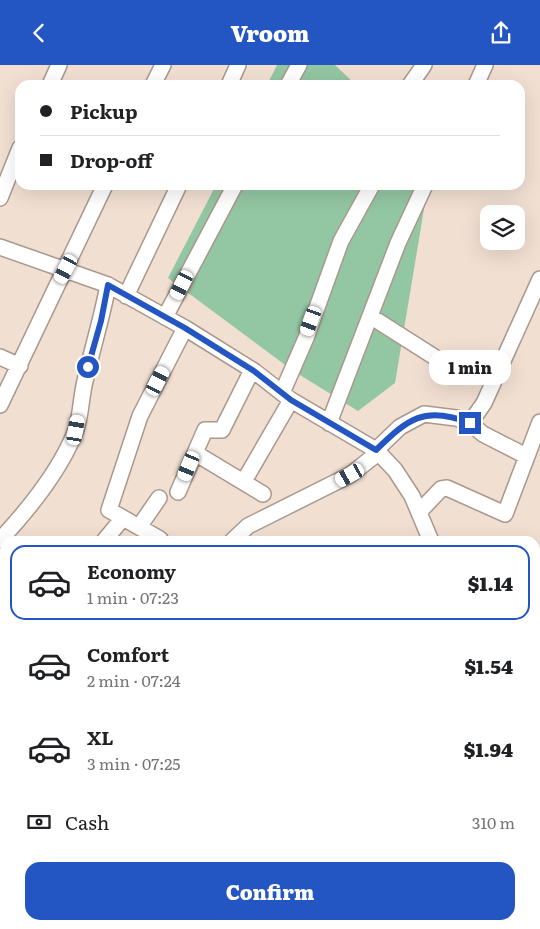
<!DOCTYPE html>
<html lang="en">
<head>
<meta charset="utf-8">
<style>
	:root { --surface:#fff; --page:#f2f2f2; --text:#202124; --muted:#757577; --line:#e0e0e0; --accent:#2356c3 }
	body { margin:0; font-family:Literata,serif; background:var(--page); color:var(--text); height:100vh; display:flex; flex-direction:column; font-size:19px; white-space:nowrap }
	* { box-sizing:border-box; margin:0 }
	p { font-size:16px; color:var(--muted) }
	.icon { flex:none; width:28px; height:28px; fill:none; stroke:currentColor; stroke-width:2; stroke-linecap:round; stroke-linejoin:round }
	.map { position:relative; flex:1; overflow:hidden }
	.side { position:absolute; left:0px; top:471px; width:540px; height:394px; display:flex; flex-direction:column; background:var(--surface); border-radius:15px 15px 0 0; box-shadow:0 5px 20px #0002 }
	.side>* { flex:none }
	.hud { position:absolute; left:15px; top:15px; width:510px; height:110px; border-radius:15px; box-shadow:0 5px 20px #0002; display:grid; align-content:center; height:110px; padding:0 25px; background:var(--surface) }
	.fabs { position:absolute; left:480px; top:140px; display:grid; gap:10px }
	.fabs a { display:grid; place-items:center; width:45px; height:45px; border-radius:10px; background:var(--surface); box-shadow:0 5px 20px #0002; font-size:25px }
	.end { position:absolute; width:22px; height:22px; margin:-11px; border:6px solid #2356c3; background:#fff; box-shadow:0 0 0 2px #fff }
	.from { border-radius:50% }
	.bubble { position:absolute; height:35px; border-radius:15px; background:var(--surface); box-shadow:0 5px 20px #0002; font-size:16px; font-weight:800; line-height:35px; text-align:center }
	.car { position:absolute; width:15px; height:30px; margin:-15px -8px; border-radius:6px; box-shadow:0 0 4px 1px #0007; background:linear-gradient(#fff 24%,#345 0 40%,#fff 0 76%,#345 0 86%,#fff 0) }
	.hud b { display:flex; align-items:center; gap:18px; height:48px; font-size:19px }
	.hud b+b { border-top:1px solid var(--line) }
	.hud i { width:12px; height:12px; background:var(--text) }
	ul { padding:9px 0 0; list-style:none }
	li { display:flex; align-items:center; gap:15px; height:75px; margin:0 10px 8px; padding:0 15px; border:2px solid transparent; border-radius:15px }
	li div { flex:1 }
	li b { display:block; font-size:19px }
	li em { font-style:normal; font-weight:800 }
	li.active { border-color:var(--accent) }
	li>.icon { width:45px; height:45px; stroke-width:1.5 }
	.pay { display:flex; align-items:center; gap:12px; height:55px; padding:0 25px; font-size:19px }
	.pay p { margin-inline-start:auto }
	.button { display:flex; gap:10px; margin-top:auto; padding:10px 25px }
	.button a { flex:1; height:58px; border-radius:15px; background:var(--accent); color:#fff; font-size:20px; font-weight:800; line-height:58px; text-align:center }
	header { display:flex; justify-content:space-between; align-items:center; height:65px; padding:0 25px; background:var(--accent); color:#fff; font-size:22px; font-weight:800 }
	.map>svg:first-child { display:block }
</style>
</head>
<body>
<header><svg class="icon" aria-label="back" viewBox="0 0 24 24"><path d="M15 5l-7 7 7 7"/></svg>Vroom<svg class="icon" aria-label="share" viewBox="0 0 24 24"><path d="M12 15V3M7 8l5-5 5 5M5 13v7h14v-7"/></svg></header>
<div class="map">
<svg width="540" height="864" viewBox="0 0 540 864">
	<rect width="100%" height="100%" fill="#f1dfd2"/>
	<path fill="#93c6a3" d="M277,0h58l21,20h-89z
		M216,120h212l-33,198 -37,28 -66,-41 -124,-92z"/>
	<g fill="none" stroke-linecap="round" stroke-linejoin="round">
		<g stroke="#a9988c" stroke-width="18">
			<path id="minor" d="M50,20l9,-20
				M153,20l10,-20
				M229,20l9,-20
				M288,20l11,-20
				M410,20l14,-20
				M476,20l9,-20
				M0,133l20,-50
				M0,182l108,38 77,43 69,43 37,29 85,50 19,20 17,26 19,45
				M126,231l53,-111
				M370,251l77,49
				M165,252l70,-132
				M0,292l20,9
				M282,328l24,-55 35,-97 31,-56
				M0,340l105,-220
				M329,358l69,-180 27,-58
				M470,358l14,-20 56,-124
				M376,385l24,-23 24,-13 32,4 14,5 13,11 43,22
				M195,388l68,41
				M244,416l47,-81
				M178,427l27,-62h17l30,-60
				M420,446l21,-22 6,-1 58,26 35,-92
				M139,462l20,-29
				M160,474l-51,-29 31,-94 45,-88
				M0,475c28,-30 61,-71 76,-110 5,-15 5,-33 9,-49 7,-32 17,-63 23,-96
				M104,476l19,-23
				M232,476l16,-15 102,-51 28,-22
				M535,499l5,1
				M0,574l5,-5
				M535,585l5,-5
				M535,641l5,-4
				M0,691l5,-31
				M0,703l5,1
				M535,807l5,-1
				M0,851h5
				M221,860l14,4
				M155,864l3,-4
				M369,864l1,-4
				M420,864l2,-4
				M523,864v-4"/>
		</g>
		<use href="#minor" stroke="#fff" stroke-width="15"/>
	</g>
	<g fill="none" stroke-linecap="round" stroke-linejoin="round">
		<path stroke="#2356c3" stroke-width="6" d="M88,302l13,-46 7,-36 77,43 69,43 37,29 85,50c32,-31 48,-45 94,-27"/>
	</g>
</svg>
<div class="fabs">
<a><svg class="icon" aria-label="layers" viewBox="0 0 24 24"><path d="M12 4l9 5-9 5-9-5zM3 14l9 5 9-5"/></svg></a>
</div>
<i class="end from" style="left:88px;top:302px"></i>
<i class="end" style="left:470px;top:358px"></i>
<div class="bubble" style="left:429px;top:285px;width:82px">1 min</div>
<i class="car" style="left:66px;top:204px;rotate:208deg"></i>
<i class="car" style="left:182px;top:220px;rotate:207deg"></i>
<i class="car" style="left:311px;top:256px;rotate:200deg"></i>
<i class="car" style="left:158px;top:316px;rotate:27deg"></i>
<i class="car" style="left:76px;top:365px;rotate:10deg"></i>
<i class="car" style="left:189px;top:401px;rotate:203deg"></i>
<i class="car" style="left:350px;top:410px;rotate:241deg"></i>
<div class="hud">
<b><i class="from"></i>Pickup</b>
<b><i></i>Drop-off</b>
</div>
<section class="side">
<ul>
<li class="active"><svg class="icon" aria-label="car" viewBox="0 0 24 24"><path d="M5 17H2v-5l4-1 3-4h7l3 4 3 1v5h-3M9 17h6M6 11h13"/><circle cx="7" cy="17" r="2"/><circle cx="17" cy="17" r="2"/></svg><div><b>Economy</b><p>1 min · 07:23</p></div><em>$1.14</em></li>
<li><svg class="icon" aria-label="car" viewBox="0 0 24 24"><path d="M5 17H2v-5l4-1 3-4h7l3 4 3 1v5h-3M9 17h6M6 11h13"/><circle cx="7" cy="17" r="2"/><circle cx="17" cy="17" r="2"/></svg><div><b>Comfort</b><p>2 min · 07:24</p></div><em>$1.54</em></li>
<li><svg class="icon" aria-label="car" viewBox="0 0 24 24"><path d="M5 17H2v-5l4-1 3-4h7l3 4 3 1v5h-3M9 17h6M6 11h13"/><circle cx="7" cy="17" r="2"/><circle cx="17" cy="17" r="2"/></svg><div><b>XL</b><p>3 min · 07:25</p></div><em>$1.94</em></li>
</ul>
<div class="pay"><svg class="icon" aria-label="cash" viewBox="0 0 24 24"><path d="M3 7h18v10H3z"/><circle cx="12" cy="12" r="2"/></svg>Cash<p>310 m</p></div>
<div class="button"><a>Confirm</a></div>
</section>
</div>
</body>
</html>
